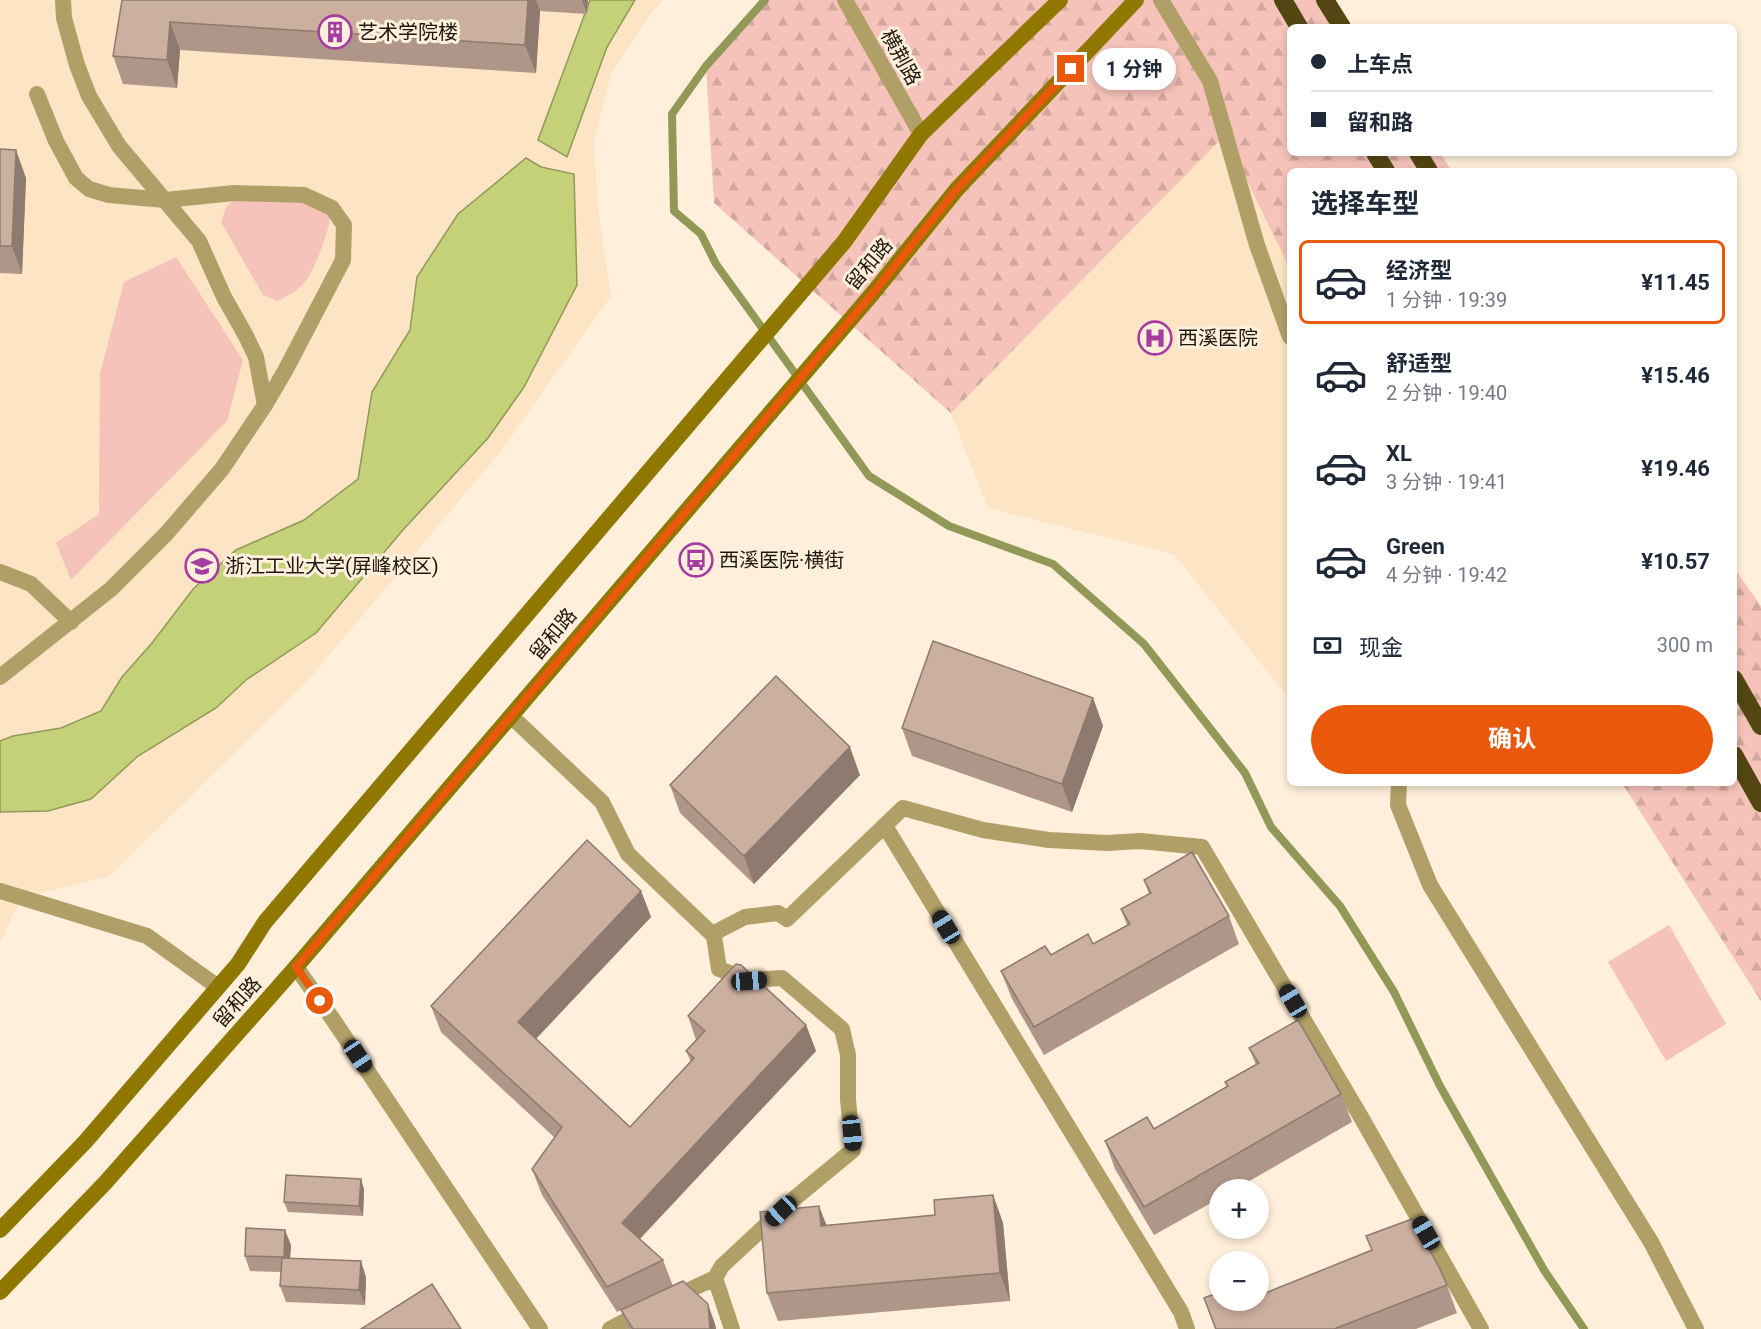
<!DOCTYPE html>
<html lang="zh">
<head>
<meta charset="utf-8">
<style>
	:root { --surface:#fff; --page:#f2f2f3; --text:#1f2937; --muted:#747a83; --line:#e0e1e3; --accent:#ea580c }
	body { margin:0; font-family:Roboto,"Noto Sans SC",sans-serif; background:var(--page); color:var(--text); height:100vh; display:flex; flex-direction:column; font-size:22px; white-space:nowrap }
	* { box-sizing:border-box; margin:0 }
	p { font-size:20px; color:var(--muted) }
	.icon { flex:none; width:33px; height:33px; fill:none; stroke:currentColor; stroke-width:2; stroke-linecap:round; stroke-linejoin:round }
	.map { position:relative; flex:1; overflow:hidden }
	.side { position:absolute; left:1287px; top:168px; width:450px; height:618px; display:flex; flex-direction:column; background:var(--surface); border-radius:9px; box-shadow:0 3px 9px #0003 }
	.side>* { flex:none }
	.top-card { position:absolute; left:1287px; top:24px; width:450px; height:132px; border-radius:9px; box-shadow:0 3px 9px #0003; display:grid; align-content:center; height:132px; padding:0 24px; background:var(--surface) }
	.buttons { position:absolute; left:1209px; top:1179px; display:grid; gap:12px }
	.buttons a { display:grid; place-items:center; width:60px; height:60px; border-radius:50%; background:var(--surface); box-shadow:0 3px 9px #0003; font-size:30px }
	.end { position:absolute; width:27px; height:27px; margin:-14px; border:8px solid #ea580c; background:#fff; box-shadow:0 0 0 3px #fff }
	.from { border-radius:50% }
	.bubble { position:absolute; height:42px; border-radius:21px; background:var(--surface); box-shadow:0 3px 9px #0003; font-size:20px; font-weight:700; line-height:42px; text-align:center }
	.car { position:absolute; width:18px; height:36px; margin:-18px -9px; border-radius:8px; box-shadow:0 0 4px 2px #0007; background:linear-gradient(#222 24%,#8ab4d8 0 40%,#222 0 76%,#8ab4d8 0 86%,#222 0) }
	.top-card b { display:flex; align-items:center; gap:21px; height:57px; font-size:22px }
	.top-card b+b { border-top:2px solid var(--line) }
	.top-card i { width:15px; height:15px; background:var(--text) }
	ul { padding:0; list-style:none }
	li { display:flex; align-items:center; gap:18px; height:84px; margin:0 12px 9px; padding:0 12px; border:3px solid transparent; border-radius:9px }
	li div { flex:1 }
	li b { display:block; font-size:22px }
	li em { font-style:normal; font-weight:700 }
	li.current { border-color:var(--accent) }
	li>.icon { width:54px; height:54px; stroke-width:1.5 }
	h2 { padding:0 24px; font-size:27px; line-height:72px }
	.pay { display:flex; align-items:center; gap:15px; height:66px; padding:0 24px; font-size:22px }
	.pay p { margin-inline-start:auto }
	.action { display:flex; gap:12px; margin-top:auto; padding:12px 24px }
	.action a { flex:1; height:69px; border-radius:36px; background:var(--accent); color:#fff; font-size:24px; font-weight:700; line-height:69px; text-align:center }
	.map>svg:first-child { display:block }
</style>
</head>
<body>
<div class="map">
<svg width="1761" height="1329" viewBox="0 0 1761 1329">
	<defs>
		<pattern id="forest-firs" width="22" height="20" patternUnits="userSpaceOnUse" patternTransform="scale(1.5)"><rect width="22" height="20" fill="#f5c3b9"/><path d="M5 1l3.5 6h-7zM16 11l3.5 6h-7z" fill="#d2a79e"/></pattern>
	</defs>
	<rect width="100%" height="100%" fill="#ffefdb"/>
	<path fill="#fce4c4" d="M0,0h663l-13,15 -39,59 -17,67 4,68 13,87 -111,156 -191,227 -199,197 -89,22 -21,45z
		M1229,113l61,151v436l-116,-146 -186,-46 -37,-95z"/>
	<path fill="#f5c3b9" d="M243,195l60,2 20,12 7,9c-1,13 -16,53 -25,64 -8,9 -17,14 -28,19l-14,-6 -42,-73 6,-17z
		M176,257l67,103 -16,61 -156,159 -15,-37 43,-29 1,-140 24,-92z
		M1669,925l57,99 -60,37 -58,-99z"/>
	<path fill="url(#forest-firs)" d="M760,0h571l19,27h-60v126h150l12,18h-162v98l-65,-134 -274,278 -237,-210 -8,-137z
		M1734,568l27,38v395l-139,-218h112z"/>
	<path fill="#c4d178" stroke="#929958" stroke-width="1.5" d="M590,0h45l-28,47 -40,110 -29,-17z
		M526,158l15,9 33,7 3,111 -53,102 -36,51 -86,93 -86,102 -70,47 -30,28 -78,48 -47,43 -43,12 -48,1v-71l13,-5 48,-8 40,-17 21,-34 30,-34 42,-55 42,-38 68,-30 54,-41 14,-87 38,-62 7,-53 41,-63z"/>
	<g fill="none" stroke-linecap="round" stroke-linejoin="round">
		<path stroke="#929958" stroke-width="8" d="M765,0l-59,66 -34,48 2,97 27,23 15,30 153,212 80,50 104,38 91,80 101,129 26,54 69,79 54,86 46,94 104,184 40,59"/>
		<path stroke="#b0a067" stroke-width="16" d="M37,94l19,47 20,37 13,11 20,6 56,5 69,-7 70,2 28,13 12,17 -1,35 -58,111 -20,34
			M0,572l31,12 40,38
			M885,826l296,486 6,17"/>
		<path stroke="#b0a067" stroke-width="16" d="M1161,0l49,81 47,164 33,92
			M0,677l111,-88 55,-55 56,-65 43,-64 -9,-48 -10,-21 -22,-39 -25,-56 -80,-95 -30,-50 -12,-31 -13,-47 -1,-18
			M511,716l91,86 26,52 86,82 5,33 30,11 33,-2 60,51 6,26v45l5,50 -58,48 -73,68 -7,12 -45,21
			M1399,783l-1,22 32,80 221,357 45,87
			M0,891l147,45 71,51
			M712,934l33,-17 33,-4 9,6 116,-111 80,22 66,10 58,3 33,-2 62,6 159,270 120,212
			M715,1278l17,51
			M610,1329l34,-18"/>
		<path stroke="#b0a067" stroke-width="16" d="M845,0l76,134
			M296,967l36,51 208,311"/>
		<path stroke="#907800" stroke-width="16" d="M0,1230l85,-88 153,-178 27,-42 579,-680 77,-108 139,-134
			M0,1292l105,-109 191,-216 577,-674 84,-104 179,-189"/>
		<path stroke="#534613" stroke-width="18" d="M1283,0l16,27
			M1325,0l17,27
			M1375,153l11,18
			M1418,153l11,18
			M1734,679l27,47
			M1734,755l27,48"/>
	</g>
	<path fill="#af9689" d="M122,0h466l-1,14 -47,-3 -4,62 -356,-23 -3,38 -54,-4 -10,-28z
		M0,149l26,29 -4,96 -22,-1z
		M1093,698l10,28 -31,86 -160,-56 -10,-28z
		M860,775l-106,109 -74,-71 -10,-28z
		M1144,880l85,36 10,28 -195,111 -32,-56 -11,-28 50,-16 42,-11 34,-19 -6,-16 28,-15z
		M641,891l10,26 -115,122 94,88 61,-65 -5,-11 10,-11 -8,-24 118,9 10,26 -176,188 23,21 10,26 42,38 1,5h-88l-7,-19 -4,2 -75,-117 -10,-26 23,-31 -114,-106 -10,-26z
		M1249,1048l92,46 11,28 -118,68h-14v8l-66,37 -39,-66 -10,-28 49,-12 73,-42 -2,-5 31,-17z
		M364,1189l-1,27 -75,-4 -4,-10z
		M993,1195l10,28 7,78 -232,20 -11,-28 59,-68 109,-10z
		M291,1245l-1,13 76,19 -1,28 -79,-3 -6,-16 1,-14 -31,-1 -5,-15z
		M1447,1285l10,28 -41,16h-201l-11,-31 59,-4z"/>
	<path fill="#8e7a6f" d="M528,0h8l4,11 -4,62 -11,-28z
		M582,0h6l-1,14z
		M170,22l10,28 -3,38 -10,-28z
		M16,150l10,28 -4,96 -10,-28z
		M1093,698l10,28 -31,86 -10,-28z
		M850,747l10,28 -106,109 -10,-28z
		M641,891l10,26 -124,131 -9,-26z
		M806,1025l10,26 -185,197 -9,-25z
		M361,1179l3,10 -1,27 -4,-10z
		M993,1195l10,28 7,78 -10,-28z
		M819,1206l11,28 -9,-8z
		M285,1230l6,15 -2,28 -5,-16z
		M361,1261l5,16 -1,28 -6,-15z
		M708,1304l7,20 1,5h-6z"/>
	<path fill="#cbaf9f" stroke="#8e7a6f" stroke-width="1.5" d="M122,0h406l-3,45 -355,-23 -3,38 -54,-4z
		M0,149l16,1 -4,96h-12z
		M933,641l160,57 -31,86 -160,-56z
		M776,676l74,71 -106,109 -74,-71z
		M587,840l54,51 -123,131 112,105 64,-69 -8,-7 19,-20 -17,-15 48,-52 5,1 65,60 -184,198 41,37 -56,27 -75,-118 30,-42 -131,-121z
		M1192,852l37,64 -195,111 -33,-56 44,-25 6,9 37,-21 5,10 37,-20 -9,-15 30,-16 -7,-13z
		M1298,1020l43,74 -197,113 -39,-66 42,-24 7,12 74,-43 -3,-4 34,-19 -10,-15z
		M286,1175l75,4 -2,27 -75,-4z
		M993,1195l7,78 -233,20 -7,-81 59,-6 2,20 114,-11 -1,-15z
		M1412,1219l27,48 8,18 -113,44h-118l-12,-31 16,-6v8h38v-19l5,13 109,-44 -6,-14z
		M246,1228l39,2 -1,27 -39,-1z
		M282,1258l79,3 -2,29 -79,-4z
		M683,1281l25,23 2,25h-77l-12,-19z
		M432,1284l29,45h-100z"/>
	<g fill="none" stroke-linecap="round" stroke-linejoin="round">
		<path stroke="#ea580c" stroke-width="8" d="M320,1001l-24,-34 577,-674 84,-104 114,-120"/>
	</g>
	<defs>
		<g id="building-ring" transform="scale(1.725)"><circle r="9.5" fill="#ffefdb" stroke="#a53da0" stroke-width="1.5"/><path d="M-4-6H4V6H1V3H-1V6H-4ZM-2.5-4.3h1.7v1.8h-1.7ZM.8-4.3h1.7v1.8H.8ZM-2.5-1h1.7V.8h-1.7ZM.8-1h1.7V.8H.8Z" fill="#a53da0"/></g>
		<g id="hospital-ring" transform="scale(1.725)"><circle r="9.5" fill="#ffefdb" stroke="#a53da0" stroke-width="1.5"/><path d="M-5-5h3v3.5h4V-5h3V5h-3V1.5h-4V5h-3Z" fill="#a53da0"/></g>
		<g id="bus-ring" transform="scale(1.725)"><circle r="9.5" fill="#ffefdb" stroke="#a53da0" stroke-width="1.5"/><path d="M-5-6H5V4H4V6H2V4H-2V6H-4V4H-5ZM-3.5-4V0h7V-4ZM-3.5 1.2v1.5H-2V1.2ZM2 1.2v1.5H3.5V1.2Z" fill="#a53da0"/></g>
		<g id="university-ring" transform="scale(1.725)"><circle r="9.5" fill="#ffefdb" stroke="#a53da0" stroke-width="1.5"/><path d="M0-5L7-2L0 1L-7-2ZM-4 1L0 2.5L4 1V4Q0 6-4 4Z" fill="#a53da0"/></g>
	</defs>
	<g fill-rule="evenodd">
		<use href="#building-ring" x="335" y="32"/>
		<use href="#hospital-ring" x="1155" y="338"/>
		<use href="#bus-ring" x="696" y="560"/>
		<use href="#university-ring" x="202" y="566"/>
	</g>
	<g text-anchor="middle" stroke-width="6" stroke-linejoin="round" paint-order="stroke">
		<g font-size="20" fill="#1e170e" stroke="#ffefdb" text-anchor="start">
			<text x="358" y="39">艺术学院楼</text>
			<text x="1178" y="345">西溪医院</text>
			<text x="719" y="567">西溪医院·横街</text>
			<text x="225" y="573">浙江工业大学(屏峰校区)</text>
		</g>
		<g font-size="20" fill="#1e170e" stroke="#ffefdb">
			<text transform="translate(901 57) rotate(61)" y="7">横荆路</text>
			<text transform="translate(869 264) rotate(-50)" y="7">留和路</text>
			<text transform="translate(553 634) rotate(-50)" y="7">留和路</text>
			<text transform="translate(237 1002) rotate(-48)" y="7">留和路</text>
		</g>
	</g>
</svg>
<div class="buttons">
<a>+</a>
<a>−</a>
</div>
<i class="end from" style="left:320px;top:1001px"></i>
<i class="end" style="left:1071px;top:69px"></i>
<div class="bubble" style="left:1092px;top:48px;width:84px">1 分钟</div>
<i class="car" style="left:946px;top:927px;rotate:329deg"></i>
<i class="car" style="left:749px;top:981px;rotate:86deg"></i>
<i class="car" style="left:1293px;top:1001px;rotate:329deg"></i>
<i class="car" style="left:358px;top:1056px;rotate:146deg"></i>
<i class="car" style="left:852px;top:1133px;rotate:174deg"></i>
<i class="car" style="left:781px;top:1211px;rotate:227deg"></i>
<i class="car" style="left:1426px;top:1233px;rotate:330deg"></i>
<div class="top-card">
<b><i class="from"></i>上车点</b>
<b><i></i>留和路</b>
</div>
<section class="side">
<h2>选择车型</h2>
<ul>
<li class="current"><svg class="icon" aria-label="car" viewBox="0 0 24 24"><path d="M5 17H2v-5l4-1 3-4h7l3 4 3 1v5h-3M9 17h6M6 11h13"/><circle cx="7" cy="17" r="2"/><circle cx="17" cy="17" r="2"/></svg><div><b>经济型</b><p>1 分钟 · 19:39</p></div><em>¥11.45</em></li>
<li><svg class="icon" aria-label="car" viewBox="0 0 24 24"><path d="M5 17H2v-5l4-1 3-4h7l3 4 3 1v5h-3M9 17h6M6 11h13"/><circle cx="7" cy="17" r="2"/><circle cx="17" cy="17" r="2"/></svg><div><b>舒适型</b><p>2 分钟 · 19:40</p></div><em>¥15.46</em></li>
<li><svg class="icon" aria-label="car" viewBox="0 0 24 24"><path d="M5 17H2v-5l4-1 3-4h7l3 4 3 1v5h-3M9 17h6M6 11h13"/><circle cx="7" cy="17" r="2"/><circle cx="17" cy="17" r="2"/></svg><div><b>XL</b><p>3 分钟 · 19:41</p></div><em>¥19.46</em></li>
<li><svg class="icon" aria-label="car" viewBox="0 0 24 24"><path d="M5 17H2v-5l4-1 3-4h7l3 4 3 1v5h-3M9 17h6M6 11h13"/><circle cx="7" cy="17" r="2"/><circle cx="17" cy="17" r="2"/></svg><div><b>Green</b><p>4 分钟 · 19:42</p></div><em>¥10.57</em></li>
</ul>
<div class="pay"><svg class="icon" aria-label="cash" viewBox="0 0 24 24"><path d="M3 7h18v10H3z"/><circle cx="12" cy="12" r="2"/></svg>现金<p>300 m</p></div>
<div class="action"><a>确认</a></div>
</section>
</div>
</body>
</html>
